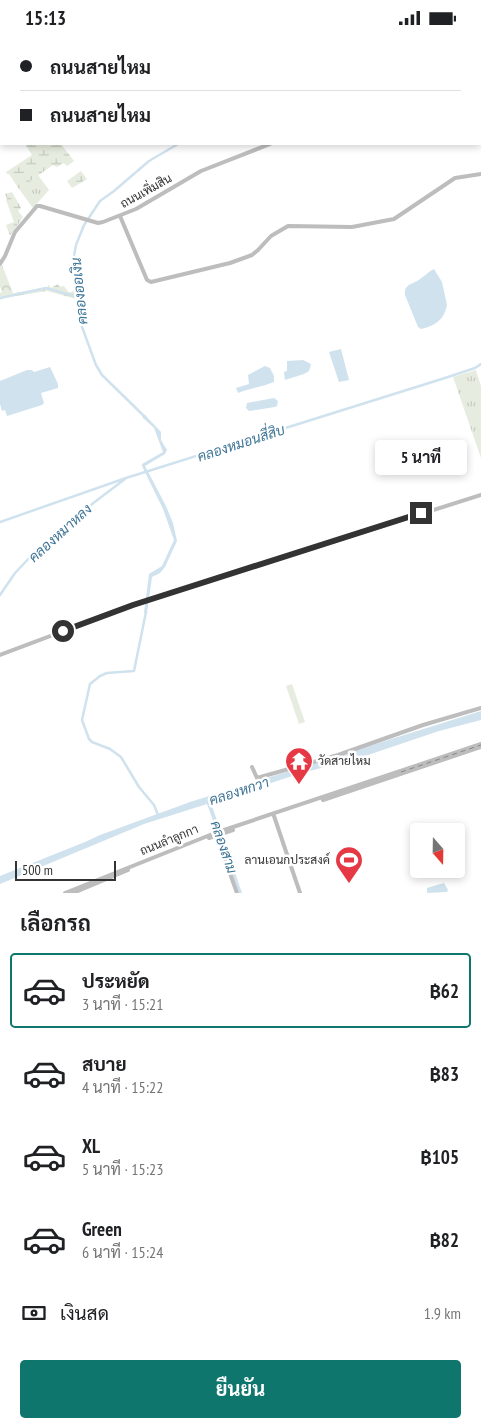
<!DOCTYPE html>
<html lang="th">
<head>
<meta charset="utf-8">
<style>
	:root { --surface:#fff; --page:#f6f6f6; --text:#202124; --muted:#757577; --line:#e0e0e0; --accent:#0f766e }
	body { margin:0; font-family:"PT Sans Narrow",Sarabun,sans-serif; background:var(--page); color:var(--text); height:100vh; display:flex; flex-direction:column; font-size:19px; white-space:nowrap }
	* { box-sizing:border-box; margin:0 }
	p { font-size:16px; color:var(--muted) }
	.icon { flex:none; width:28px; height:28px; fill:none; stroke:currentColor; stroke-width:2; stroke-linecap:round; stroke-linejoin:round }
	.map { position:relative; height:858px; overflow:hidden }
	.sheet { display:flex; flex-direction:column; background:var(--surface); flex:1 }
	.sheet>* { flex:none }
	.top-card { position:absolute; left:0px; top:0px; width:481px; height:110px; box-shadow:0 2px 8px #0003; display:grid; align-content:center; height:110px; padding:0 20px; background:var(--surface) }
	.needle { width:32px; rotate:160deg }
	.tools { position:absolute; left:410px; top:788px; display:grid; gap:10px }
	.tools a { display:grid; place-items:center; width:55px; height:55px; border-radius:5px; background:var(--surface); box-shadow:0 2px 8px #0003; font-size:25px }
	.scale { position:absolute; left:15px; bottom:12px; width:101px; box-sizing:border-box; padding-left:5px; border:2px solid #333; border-top:0; font-size:14px; line-height:18px; white-space:nowrap; color:#333; -webkit-text-stroke:4px #fff; paint-order:stroke }
	.end { position:absolute; width:22px; height:22px; margin:-11px; border:6px solid #333; background:#fff; box-shadow:0 0 0 2px #fff }
	.from { border-radius:50% }
	.bubble { position:absolute; height:35px; border-radius:5px; background:var(--surface); box-shadow:0 2px 8px #0003; font-size:16px; font-weight:700; line-height:35px; text-align:center }
	.top-card b { display:flex; align-items:center; gap:18px; height:48px; font-size:19px }
	.top-card b+b { border-top:1px solid var(--line) }
	.top-card i { width:12px; height:12px; background:var(--text) }
	ul { padding:0; list-style:none }
	li { display:flex; align-items:center; gap:15px; height:75px; margin:0 10px 8px; padding:0 10px; border:2px solid transparent; border-radius:5px }
	li div { flex:1 }
	li b { display:block; font-size:19px }
	li em { font-style:normal; font-weight:700 }
	li.selected { border-color:var(--accent) }
	li>.icon { width:45px; height:45px; stroke-width:1.5 }
	h2 { padding:0 20px; font-size:22px; line-height:60px }
	.pay { display:flex; align-items:center; gap:12px; height:55px; padding:0 20px; font-size:19px }
	.pay p { margin-inline-start:auto }
	.action { display:flex; gap:10px; margin-top:auto; padding:10px 20px }
	.action a { flex:1; height:58px; border-radius:5px; background:var(--accent); color:#fff; font-size:20px; font-weight:700; line-height:58px; text-align:center }
	.status { display:flex; justify-content:space-between; align-items:center; height:35px; padding:0 25px; background:var(--surface); direction:ltr }
	.status svg { height:14px; fill:currentColor }
	.map>svg:first-child { display:block }
</style>
</head>
<body>
<div class="status"><b>15:13</b><svg viewBox="0 0 49 12"><path d="M0 12V9h3v3zM5 12V6h3v6zM10 12V3h3v9zM15 12V0h3v12zM26 1h20v11H26zM47 4h2v5h-2z"/></svg></div>
<div class="map">
<svg width="481" height="858" viewBox="0 0 481 858">
	<defs>
		<pattern id="grass-tufts" width="24" height="20" patternUnits="userSpaceOnUse" patternTransform="scale(1.25)"><rect width="24" height="20" fill="#e6ecdf"/><path d="M3 7l-1-3M5 7V3M7 7l1-3M15 17l-1-3M17 17v-4M19 17l1-3" fill="none" stroke="#c6cbc0"/></pattern>
		<pattern id="forest-crowns" width="20" height="18" patternUnits="userSpaceOnUse" patternTransform="scale(1.25)"><rect width="20" height="18" fill="#e6ecdf"/><path d="M2 6a3 3 0 1 1 6 0M12 15a3 3 0 1 1 6 0" fill="none" stroke="#c6cbc0"/></pattern>
		<pattern id="wetland-marsh" width="20" height="14" patternUnits="userSpaceOnUse" patternTransform="scale(1.25)"><rect width="20" height="14" fill="#e6ecdf"/><path d="M1 5h8M5 5V1M11 12h8M15 12V8" fill="none" stroke="#c6cbc0"/></pattern>
	</defs>
	<rect width="100%" height="100%" fill="#fff"/>
	<path fill="url(#grass-tufts)" d="M38,140l11,15 -16,18 -14,-19z
		M476,335l5,16v72l-28,-81z"/>
	<path fill="url(#forest-crowns)" d="M2,230l11,28 -13,4v-4l2,-1 -2,-5v-21z"/>
	<path fill="url(#wetland-marsh)" d="M25,109h36l13,17 -7,5 -3,-3 -7,4 -4,-2 -34,24 -10,-15h-2l-1,-2 26,-17z
		M81,136l6,8 -15,9 -5,-7z
		M12,157l9,16 -3,3 5,6 -13,19 -4,-11 8,-3 -8,-22 1,-1 -2,-5z
		M48,249l3,4 7,-4 2,3 4,-1 5,7 6,-3 1,9 -29,-8 -43,7 -4,2v-3l9,-3 39,-7z"/>
	<path fill="#e6ecdf" d="M292,649l13,38 -6,2 -13,-38z"/>
	<path fill="#cfe2ee" d="M434,234l8,13 5,23c-3,15 -12,21 -26,24l-3,-2 -13,-32c-1,-10 5,-10 12,-14 7,-4 11,-9 17,-12z
		M341,314l8,31 -10,2 -10,-30z
		M303,325l8,4 -2,7 -5,3 -19,6 -1,-8 3,-1v-10z
		M265,331l5,2 4,8v6c-12,5 -24,6 -36,11l-2,-5 13,-4 -1,-9z
		M50,332l8,17v4l-17,5 3,10 -2,2 -35,11 -2,-6 -3,1 -2,-7v-23l27,-11h5l2,2z
		M274,363l4,3 -1,5 -2,1 -26,4 -3,-3 1,-5z
		M145,380l16,17v8l6,10 -2,4 -20,12 21,40 7,17 4,18 -12,26 -5,6 -8,4 -5,36h-3l5,-39 13,-8 12,-26 -11,-31 -21,-43v-2l21,-12 -9,-24 -12,-11z
		M481,676v9l-42,11 -71,24 -76,21 -81,27 31,90h-3l-32,-89 -63,20 -144,60v-8l85,-34 15,-7 90,-33z
		M444,848l4,7 -1,2 -20,1v-5z"/>
	<g fill="none" stroke-linecap="round" stroke-linejoin="round">
		<path stroke="#cfe2ee" stroke-width="2.5" d="M234,0v1
			M0,263l46,-10 31,9
			M145,382l-43,-42 -6,-10 -14,-38 -7,-45 -1,-26 2,-11 8,-20 16,-24 14,-10 35,-30 29,-17
			M0,487l126,-44 319,-100 30,-10 6,-4
			M0,560l15,-22 19,-20 24,-18 17,-18 50,-38
			M146,577l-12,59 -27,2 -7,3 -10,8 -8,36 7,19 3,3 18,7 11,8 18,30 15,18 4,10"/>
		<path stroke="#cfe2ee" stroke-width="3" d="M376,0l1,1
			M349,1l1,-1
			M480,55h1"/>
		<path stroke="#bdbdbd" stroke-width="4" d="M401,1l2,-1
			M120,181l27,64 4,2 79,-19 22,-8 6,-5 13,-14 17,-10 64,1 42,-8 61,-41 26,-4
			M0,229l5,-8 10,-24 22,-26h3l58,17 5,-1 33,-13 65,-38 69,-27
			M0,620l133,-50 348,-110
			M252,732l5,11
			M257,743l81,-23 85,-30 58,-17
			M323,765l158,-53
			M274,781l26,77
			M214,801l4,4 19,53
			M209,803l24,-8
			M65,858l150,-60 266,-89
			M73,858l55,-23"/>
		<path stroke="#888" stroke-width="1" stroke-dasharray="5 4" stroke-linecap="butt" d="M401,737l80,-27"/>
	</g>
	<g fill="none" stroke-linecap="round" stroke-linejoin="round">
		<path stroke="#333" stroke-width="6" d="M63,596l70,-26 288,-92"/>
	</g>
	<defs>
		<g id="temple-pin" transform="scale(1.4375)"><path d="M0 17L-7.5 6A9.5 9.5 0 1 1 7.5 6Z" fill="#e63946" stroke="#fff"/><path d="M0-6L5-2H3V0L6.5 2.5H4V6H1.5V3h-3V6H-4V2.5H-6.5L-3 0V-2H-5Z" fill="#fff"/></g>
		<g id="stadium-pin" transform="scale(1.4375)"><path d="M0 17L-7.5 6A9.5 9.5 0 1 1 7.5 6Z" fill="#e63946" stroke="#fff"/><path d="M0-5a6.5 5 0 1 0 0 10a6.5 5 0 1 0 0-10ZM-3.5-1.8h7v3.6h-7Z" fill="#fff"/></g>
	</defs>
	<g fill-rule="evenodd">
		<use href="#temple-pin" x="299" y="726"/>
		<use href="#stadium-pin" x="349" y="825"/>
	</g>
	<g text-anchor="middle" stroke-width="5" stroke-linejoin="round" paint-order="stroke">
		<g font-size="12" fill="#333" stroke="#fff">
			<text transform="translate(146 156) rotate(-29)" y="4">ถนนเพิ่มสิน</text>
			<text transform="translate(169 805) rotate(-22)" y="4">ถนนลำลูกกา</text>
		</g>
		<g font-size="12" fill="#333" stroke="#fff" text-anchor="start">
			<text x="318" y="730">วัดสายไหม</text>
			<text x="330" y="829" text-anchor="end">ลานเอนกประสงค์</text>
		</g>
		<g font-size="14" font-style="italic" fill="#3f7597" stroke="#fff">
			<text transform="translate(79 256) rotate(-96)" y="5">คลองออเงิน</text>
			<text transform="translate(241 408) rotate(-18)" y="5">คลองหมอนสี่สิบ</text>
			<text transform="translate(60 498) rotate(-42)" y="5">คลองหมาหลง</text>
			<text transform="translate(239 756) rotate(-18)" y="5">คลองหกวา</text>
			<text transform="translate(224 812) rotate(71)" y="5">คลองสาม</text>
		</g>
	</g>
</svg>
<div class="tools">
<a><svg class="needle" viewBox="-14 -14 28 28"><path d="M0-13l5 13h-10z" fill="#e53935"/><path d="M0 13l5-13h-10z" fill="#757577"/></svg></a>
</div>
<div class="scale">500 m</div>
<i class="end from" style="left:63px;top:596px"></i>
<i class="end" style="left:421px;top:478px"></i>
<div class="bubble" style="left:375px;top:405px;width:92px">5 นาที</div>
<div class="top-card">
<b><i class="from"></i>ถนนสายไหม</b>
<b><i></i>ถนนสายไหม</b>
</div>
</div>
<section class="sheet">
<h2>เลือกรถ</h2>
<ul>
<li class="selected"><svg class="icon" aria-label="car" viewBox="0 0 24 24"><path d="M5 17H2v-5l4-1 3-4h7l3 4 3 1v5h-3M9 17h6M6 11h13"/><circle cx="7" cy="17" r="2"/><circle cx="17" cy="17" r="2"/></svg><div><b>ประหยัด</b><p>3 นาที · 15:21</p></div><em>฿62</em></li>
<li><svg class="icon" aria-label="car" viewBox="0 0 24 24"><path d="M5 17H2v-5l4-1 3-4h7l3 4 3 1v5h-3M9 17h6M6 11h13"/><circle cx="7" cy="17" r="2"/><circle cx="17" cy="17" r="2"/></svg><div><b>สบาย</b><p>4 นาที · 15:22</p></div><em>฿83</em></li>
<li><svg class="icon" aria-label="car" viewBox="0 0 24 24"><path d="M5 17H2v-5l4-1 3-4h7l3 4 3 1v5h-3M9 17h6M6 11h13"/><circle cx="7" cy="17" r="2"/><circle cx="17" cy="17" r="2"/></svg><div><b>XL</b><p>5 นาที · 15:23</p></div><em>฿105</em></li>
<li><svg class="icon" aria-label="car" viewBox="0 0 24 24"><path d="M5 17H2v-5l4-1 3-4h7l3 4 3 1v5h-3M9 17h6M6 11h13"/><circle cx="7" cy="17" r="2"/><circle cx="17" cy="17" r="2"/></svg><div><b>Green</b><p>6 นาที · 15:24</p></div><em>฿82</em></li>
</ul>
<div class="pay"><svg class="icon" aria-label="cash" viewBox="0 0 24 24"><path d="M3 7h18v10H3z"/><circle cx="12" cy="12" r="2"/></svg>เงินสด<p>1.9 km</p></div>
<div class="action"><a>ยืนยัน</a></div>
</section>
</body>
</html>
